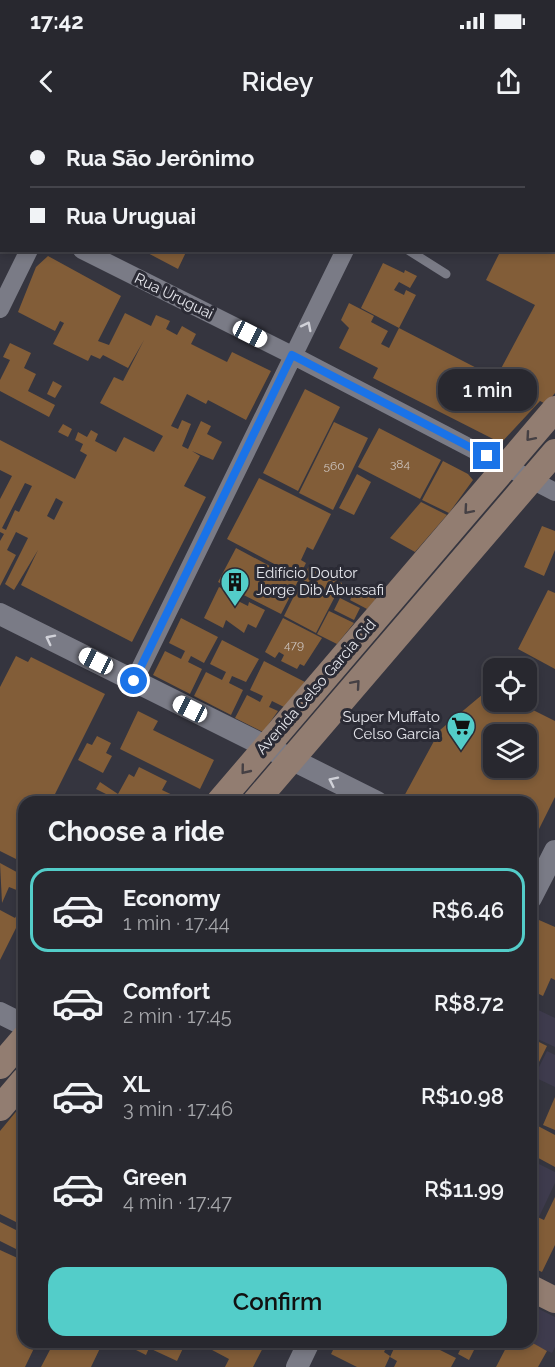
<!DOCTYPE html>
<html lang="en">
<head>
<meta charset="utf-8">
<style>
	:root { --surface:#28282f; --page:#303037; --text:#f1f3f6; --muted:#a5a6aa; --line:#44444b; --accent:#53cdc9 }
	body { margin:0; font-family:Raleway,sans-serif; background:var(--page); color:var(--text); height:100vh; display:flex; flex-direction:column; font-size:22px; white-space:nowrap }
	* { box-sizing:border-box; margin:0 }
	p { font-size:20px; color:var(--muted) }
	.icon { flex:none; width:33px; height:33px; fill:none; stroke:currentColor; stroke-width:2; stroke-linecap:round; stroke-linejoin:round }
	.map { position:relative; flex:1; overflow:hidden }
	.drawer { position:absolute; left:18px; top:676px; width:519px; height:552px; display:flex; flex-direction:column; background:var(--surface); border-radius:18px; box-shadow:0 3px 9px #0003,0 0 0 2px var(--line) }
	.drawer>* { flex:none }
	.banner { position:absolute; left:0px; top:0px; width:555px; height:132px; box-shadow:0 3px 9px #0003,0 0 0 2px var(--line); display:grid; align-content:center; height:132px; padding:0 30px; background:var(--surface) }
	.fabs { position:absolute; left:483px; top:538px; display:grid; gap:12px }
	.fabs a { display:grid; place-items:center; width:54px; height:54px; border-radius:12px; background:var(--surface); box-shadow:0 3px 9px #0003,0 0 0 2px var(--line); font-size:30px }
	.end { position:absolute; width:27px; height:27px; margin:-14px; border:8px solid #1a73e8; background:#fff; box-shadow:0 0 0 3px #fff }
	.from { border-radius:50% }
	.bubble { position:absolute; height:42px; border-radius:18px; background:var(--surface); box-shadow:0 3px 9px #0003,0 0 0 2px var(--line); font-size:20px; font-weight:600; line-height:42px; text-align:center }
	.car { position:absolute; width:18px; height:36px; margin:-18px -9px; border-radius:8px; box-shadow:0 0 4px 2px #0007; background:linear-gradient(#fff 24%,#345 0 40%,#fff 0 76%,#345 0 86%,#fff 0) }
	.banner b { display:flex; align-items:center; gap:21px; height:57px; font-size:22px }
	.banner b+b { border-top:2px solid var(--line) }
	.banner i { width:15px; height:15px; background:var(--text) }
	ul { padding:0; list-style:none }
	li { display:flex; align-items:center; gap:18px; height:84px; margin:0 12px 9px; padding:0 18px; border:3px solid transparent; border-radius:18px }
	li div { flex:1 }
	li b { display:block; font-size:22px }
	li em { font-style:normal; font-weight:600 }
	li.on { border-color:var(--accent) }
	li>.icon { width:54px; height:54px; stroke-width:1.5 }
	h2 { padding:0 30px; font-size:27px; line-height:72px }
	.button { display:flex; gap:12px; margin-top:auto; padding:12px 30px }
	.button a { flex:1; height:69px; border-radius:18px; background:var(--accent); color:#111; font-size:24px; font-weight:600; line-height:69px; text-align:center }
	.status { display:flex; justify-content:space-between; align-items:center; height:42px; padding:0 30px; background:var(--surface); direction:ltr }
	.status svg { height:16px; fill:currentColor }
	header { display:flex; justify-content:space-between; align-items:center; height:78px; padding:0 30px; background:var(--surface); font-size:27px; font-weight:600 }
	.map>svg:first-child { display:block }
</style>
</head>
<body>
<div class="status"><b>17:42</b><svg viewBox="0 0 49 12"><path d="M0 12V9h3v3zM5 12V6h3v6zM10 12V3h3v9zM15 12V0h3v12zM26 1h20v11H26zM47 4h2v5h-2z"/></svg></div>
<header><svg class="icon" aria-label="back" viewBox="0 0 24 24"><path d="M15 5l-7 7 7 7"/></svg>Ridey<svg class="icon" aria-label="share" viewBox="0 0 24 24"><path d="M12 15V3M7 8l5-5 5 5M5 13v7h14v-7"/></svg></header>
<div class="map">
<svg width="555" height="1247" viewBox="0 0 555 1247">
	<rect width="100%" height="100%" fill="#35353f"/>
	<path fill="#3e3b4d" d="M532,887l23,11v29l-24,-11z
		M547,931l8,4v32l-21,-10z
		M531,1040l24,12v11l-16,34 -8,-4z
		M531,1185l24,12v30l-3,6 -22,-10z"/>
	<path fill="#825d38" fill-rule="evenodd" d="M142,130h45l-9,19z
		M501,130h54v143l-9,11 -6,-3 -39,42 -128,-65 5,-10 -39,-20 10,-20 -8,-8 8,-17 25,13 -3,6 17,9 -7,13 8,4 10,-20 97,50 39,-73 -49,-25z
		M48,136l73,40 -23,45 11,4 16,-32 26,13 5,-11 14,6 -4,8 11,6 5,-9 14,8 -5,10 36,18 5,-10 39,19 -25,49 -38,-20 -2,4 -19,-10 -16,32 7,3 4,-9 9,4 -9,22 6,3 13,-28 10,5 -4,8 15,8 -9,18 -21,-9 8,5 -16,30 22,11 -74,145 -111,-57 17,-35 -24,40 -9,-6 23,-46 -12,-6 -9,18 9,5 -16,31v-45l4,-7 -4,-2v-33l12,-23 -12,-6v-30l75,39 12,-24 -7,-4 3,-7 -8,-4 3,-8 9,5 4,-7 7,4 -3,7 21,11 8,-15 30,15 9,-16 -63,-33 14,-26 9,4 21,-41 -16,28 -25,-13 -3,4 -9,-4 -3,6 -35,-17 11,-21 -4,-2 -5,10 -37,-19 18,-45zM25,363l7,3 -13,26 -4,-2 -9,20 -4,-2zM56,378l7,4 -9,18 -7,-4z
		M383,143l21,10 1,-3 12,6 -7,12 -11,-6 -5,8 10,5 2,-5 10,5 -17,33 -38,-20z
		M10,223l21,10 -7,15 12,6 -8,17 27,14 -6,12 -49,-26v-11l10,-20 -7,-3z
		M53,261l9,5 -7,12 -8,-4z
		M305,269l35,18 -42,84 -35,-18z
		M334,302l34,16 -35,72 -34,-17z
		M63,304l9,5 -4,8 -10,-5z
		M379,308l62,32 -21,39 -62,-32z
		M443,341l25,13 5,6 -24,33 -27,-13z
		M357,354l14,8 -17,33 -15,-7z
		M259,358l72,36 -18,36 -6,-3 -6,13 5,3 -7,14 -72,-38z
		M421,382l26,13 -32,37 -25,-14z
		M542,406l13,5v19l-11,26 -20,-9z
		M236,428l62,33 -17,33 -63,-32z
		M309,446l33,17 -26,50 -32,-17z
		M219,467l17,8 -2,4 14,7 1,-4 16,8 -9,18 -8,-4 -4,9 -18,-13 -3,8 -19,-10z
		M356,469l20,10 -9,10 -17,-9z
		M548,470l7,3v76l-37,-20z
		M340,478l20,10 -6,12 -20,-10z
		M329,491l25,12 -17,21 -20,-10z
		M181,498l37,19 -14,26 -13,-7 -3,6 14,7 -12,25 -37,-19 12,-24 16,8 4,-8 -16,-8z
		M283,498l39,20 -18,28 -4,-2 -3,5 -16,-8 3,-6 -5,-3 -4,6 -10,-6z
		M222,520l37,19 -13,23 -14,-6 -3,7 14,7 -12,25 -37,-19 12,-24 16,8 4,-8 -16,-8z
		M16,536l12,6 3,-5 74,37 -54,108h-27v68l-6,-3 2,-6 -20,-10v-164z
		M264,541l41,21 -21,25 -12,-6 -3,6 9,4 -15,21 -28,-14 12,-23 13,7 3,-6 -13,-6z
		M489,569l5,2v11h23l38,19v76l-24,48v-43h-124l-5,-2 38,-70zM494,615h32v33h-32z
		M138,591l20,10 -5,9 61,30 -14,29 -80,-40z
		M97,616l14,7 -5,10 6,3 -9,17 -25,-13 9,-17 5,2z
		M139,647l28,14 -5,9 17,8 -3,4h-64l2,-4 -18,-9 4,-7 18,12 11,-20 5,3z
		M0,743l24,13v17l-15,-6 -7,16z
		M0,790l15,8 5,-8 4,3v17l-8,-2 -16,32z
		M539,800l16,7v53l-4,-2 -8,18 -12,-6v-54z
		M531,918l16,8 -13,26 -3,-2z
		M555,977v33l-12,-5z
		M24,982v64l-7,9 7,7v44l-24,-12v-83z
		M538,1006l17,9v32l-24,-13v-15z
		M555,1077v48l-13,27 -11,-5v-53l13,6z
		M0,1102l24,12v19l-24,-12z
		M0,1130l24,11v81h13l-12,25h-25z
		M54,1222h49l-12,25h-50z
		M138,1222h48l-9,19 -28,-13 -3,7 -12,-6z
		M197,1222h69l-13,25h-28l4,-8z
		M337,1222h52l-5,10 6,4 -5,11h-28l-26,-13z
		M397,1222h34l-1,3 26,13 -5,9h-57l3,-6 -7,-4z
		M464,1222h14l-9,18 -11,-6z
		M509,1222h22l16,9 -9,16h-42z"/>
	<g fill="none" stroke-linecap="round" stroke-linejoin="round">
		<path stroke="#7a7b86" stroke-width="9" d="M408,130l38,24"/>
		<path stroke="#7a7b86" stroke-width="18" d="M92,2l1,-2
			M409,2v-2
			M0,90l2,1
			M82,130l210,105 263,137
			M0,189l29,-59
			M134,561l211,-431"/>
		<path stroke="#7a7b86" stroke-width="22" d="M0,494l377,188
			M531,778l24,-47
			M0,893l24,12
			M297,1247l12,-25"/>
		<path stroke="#927d71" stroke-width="26" d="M219,682l336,-393
			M255,682l300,-350
			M0,946l24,-28
			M0,988l24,-28
			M531,1168l24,12"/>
	</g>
	<defs><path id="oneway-chevron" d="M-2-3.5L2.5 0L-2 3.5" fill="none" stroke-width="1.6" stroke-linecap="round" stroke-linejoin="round" transform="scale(1.5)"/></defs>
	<g stroke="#d0d1d8">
		<use href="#oneway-chevron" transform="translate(307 206) rotate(-63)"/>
		<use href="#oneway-chevron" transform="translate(50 519) rotate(-153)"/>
		<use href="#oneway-chevron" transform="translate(333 661) rotate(-154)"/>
	</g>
	<g stroke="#454044">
		<use href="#oneway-chevron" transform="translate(530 317) rotate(131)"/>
		<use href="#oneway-chevron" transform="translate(468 390) rotate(131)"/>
		<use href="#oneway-chevron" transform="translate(356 564) rotate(-49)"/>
		<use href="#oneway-chevron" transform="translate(245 650) rotate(129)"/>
	</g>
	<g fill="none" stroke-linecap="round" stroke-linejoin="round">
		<path stroke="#1a73e8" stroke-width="8" d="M134,561l158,-326 195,101"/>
	</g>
	<defs>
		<g id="building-pin" transform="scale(1.5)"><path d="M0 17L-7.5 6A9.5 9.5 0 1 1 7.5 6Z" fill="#53cdc9" stroke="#2b2b35"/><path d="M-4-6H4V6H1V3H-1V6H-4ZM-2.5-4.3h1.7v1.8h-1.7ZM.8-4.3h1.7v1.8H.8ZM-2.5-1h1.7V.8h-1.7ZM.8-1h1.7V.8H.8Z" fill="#111"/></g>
		<g id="supermarket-pin" transform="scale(1.5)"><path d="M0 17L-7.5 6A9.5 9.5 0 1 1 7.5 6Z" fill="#53cdc9" stroke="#2b2b35"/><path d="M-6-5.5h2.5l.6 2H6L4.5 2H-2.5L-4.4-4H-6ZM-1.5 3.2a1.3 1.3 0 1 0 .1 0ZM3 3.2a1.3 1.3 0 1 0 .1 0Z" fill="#111"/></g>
	</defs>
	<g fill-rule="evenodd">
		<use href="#building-pin" x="235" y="462"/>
		<use href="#supermarket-pin" x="461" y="606"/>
	</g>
	<g text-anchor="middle" stroke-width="6" stroke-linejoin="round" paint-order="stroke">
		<g font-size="12" fill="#ccc4bf">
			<text x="400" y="348">384</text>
			<text x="334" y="350">560</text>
			<text x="294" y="529">479</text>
		</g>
		<g font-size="15" fill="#e5e6ec" stroke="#2b2b35">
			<text transform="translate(174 176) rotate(26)" y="5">Rua Uruguai</text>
			<text transform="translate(316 567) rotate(-49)" y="5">Avenida Celso Garcia Cid</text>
		</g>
		<g font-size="15" fill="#e5e6ec" stroke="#2b2b35" text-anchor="start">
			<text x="256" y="458">Edifício Doutor<tspan x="256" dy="17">Jorge Dib Abussafi</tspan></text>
			<text x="440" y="602" text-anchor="end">Super Muffato<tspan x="440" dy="17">Celso Garcia</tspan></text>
		</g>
	</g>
</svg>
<div class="fabs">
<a><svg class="icon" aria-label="locate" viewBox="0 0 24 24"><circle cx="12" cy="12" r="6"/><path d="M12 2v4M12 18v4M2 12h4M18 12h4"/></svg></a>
<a><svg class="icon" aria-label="layers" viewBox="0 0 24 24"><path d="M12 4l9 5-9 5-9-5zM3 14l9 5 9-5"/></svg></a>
</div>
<i class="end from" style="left:134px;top:561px"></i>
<i class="end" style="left:487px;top:336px"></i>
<div class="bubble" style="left:438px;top:249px;width:99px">1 min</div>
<i class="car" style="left:250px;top:214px;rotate:117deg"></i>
<i class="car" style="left:96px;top:541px;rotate:297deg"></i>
<i class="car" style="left:190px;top:589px;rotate:297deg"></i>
<div class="banner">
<b><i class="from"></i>Rua São Jerônimo</b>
<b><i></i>Rua Uruguai</b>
</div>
<section class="drawer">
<h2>Choose a ride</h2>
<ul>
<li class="on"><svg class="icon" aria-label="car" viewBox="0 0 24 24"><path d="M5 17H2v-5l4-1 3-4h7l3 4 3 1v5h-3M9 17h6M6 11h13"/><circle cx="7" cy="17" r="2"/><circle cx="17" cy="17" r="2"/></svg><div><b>Economy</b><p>1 min · 17:44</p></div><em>R$6.46</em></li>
<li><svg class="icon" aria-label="car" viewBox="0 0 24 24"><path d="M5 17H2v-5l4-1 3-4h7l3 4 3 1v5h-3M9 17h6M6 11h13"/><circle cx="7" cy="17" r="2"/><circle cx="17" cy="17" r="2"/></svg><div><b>Comfort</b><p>2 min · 17:45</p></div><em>R$8.72</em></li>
<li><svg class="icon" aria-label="car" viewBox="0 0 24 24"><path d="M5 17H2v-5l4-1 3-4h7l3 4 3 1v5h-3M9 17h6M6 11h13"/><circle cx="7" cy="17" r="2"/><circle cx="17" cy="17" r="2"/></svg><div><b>XL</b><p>3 min · 17:46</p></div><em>R$10.98</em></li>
<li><svg class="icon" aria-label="car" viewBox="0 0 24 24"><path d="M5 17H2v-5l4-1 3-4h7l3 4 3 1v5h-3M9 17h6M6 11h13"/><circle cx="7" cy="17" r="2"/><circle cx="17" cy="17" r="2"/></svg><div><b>Green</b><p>4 min · 17:47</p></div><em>R$11.99</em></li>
</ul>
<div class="button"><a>Confirm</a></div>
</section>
</div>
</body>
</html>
